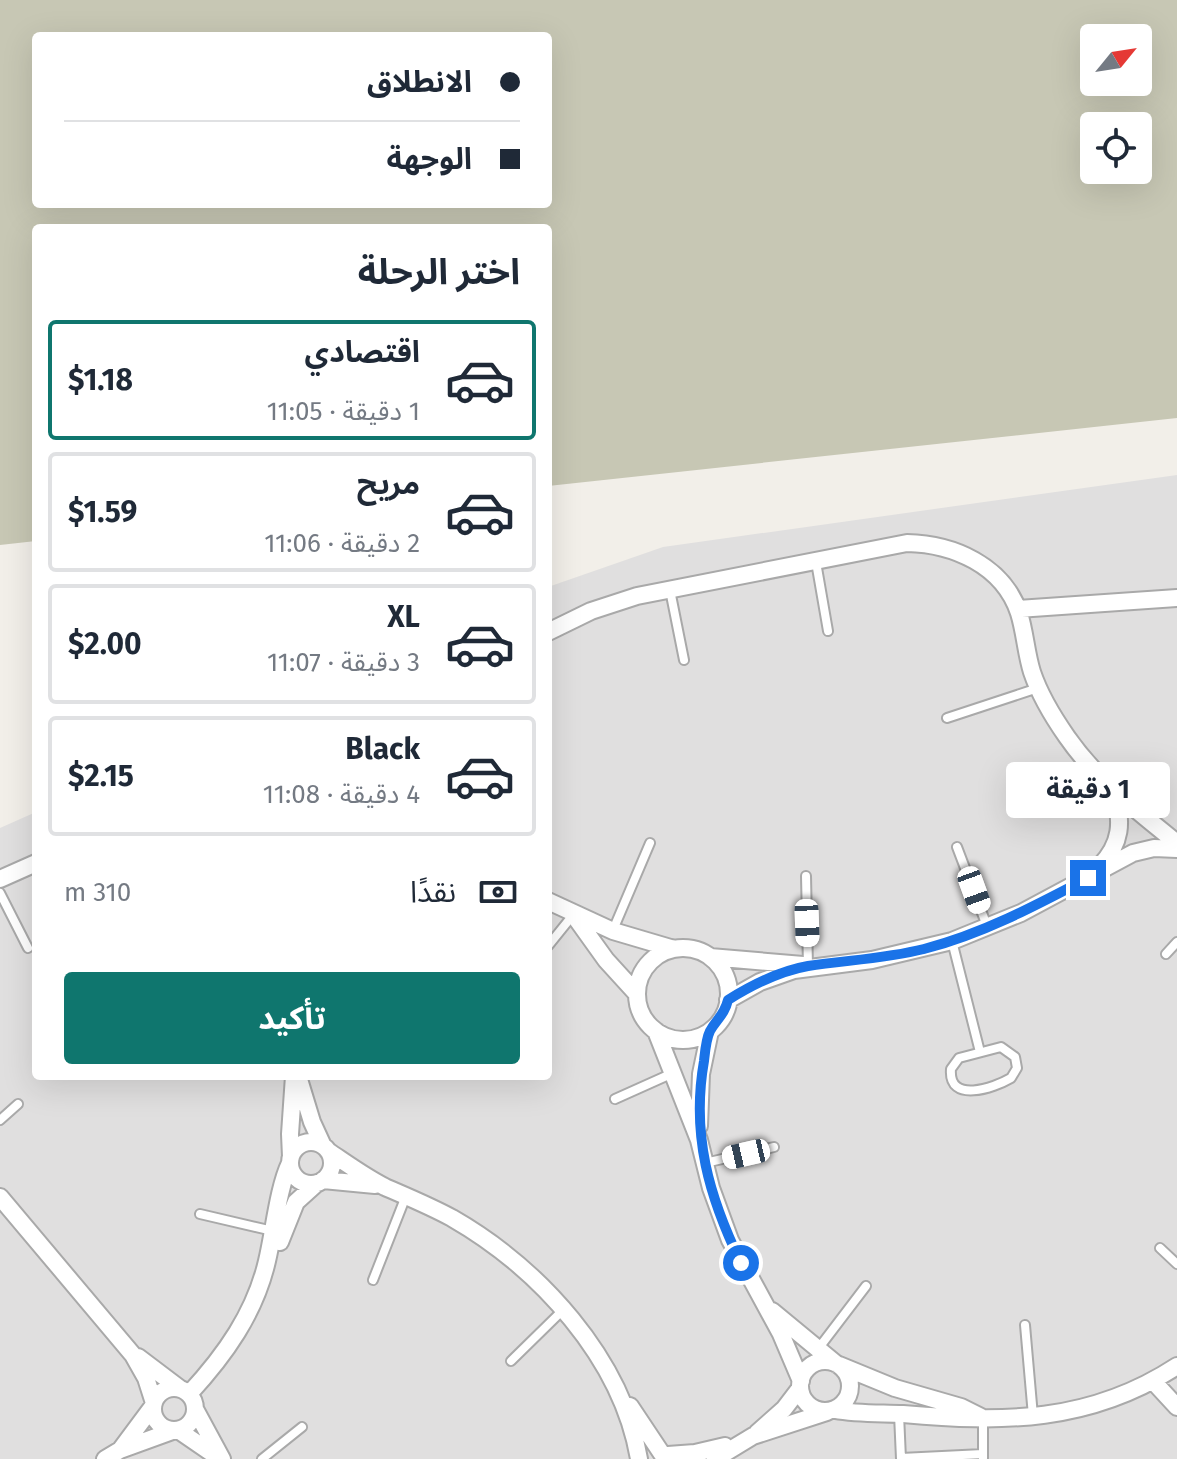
<!DOCTYPE html>
<html lang="ar">
<head>
<meta charset="utf-8">
<style>
	:root { --surface:#fff; --page:#f2f2f3; --text:#1f2937; --muted:#747a83; --line:#e0e1e3; --accent:#0f766e }
	body { margin:0; font-family:"Fira Sans","Noto Sans Arabic",sans-serif; background:var(--page); color:var(--text); direction:rtl; height:100vh; display:flex; flex-direction:column; font-size:30px; white-space:nowrap }
	* { box-sizing:border-box; margin:0 }
	p { font-size:26px; color:var(--muted) }
	.icon { flex:none; width:44px; height:44px; fill:none; stroke:currentColor; stroke-width:2; stroke-linecap:round; stroke-linejoin:round }
	.map { position:relative; flex:1; overflow:hidden; direction:ltr }
	.side { position:absolute; left:32px; top:224px; width:520px; height:856px; display:flex; flex-direction:column; background:var(--surface); border-radius:8px; box-shadow:0 8px 32px #0002; direction:rtl }
	.side>* { flex:none }
	.banner { position:absolute; left:32px; top:32px; width:520px; height:176px; border-radius:8px; box-shadow:0 8px 32px #0002; direction:rtl; display:grid; align-content:center; height:176px; padding:0 32px; background:var(--surface) }
	.needle { width:52px; rotate:60deg }
	.controls { position:absolute; left:1080px; top:24px; display:grid; gap:16px }
	.controls a { display:grid; place-items:center; width:72px; height:72px; border-radius:8px; background:var(--surface); box-shadow:0 8px 32px #0002; font-size:40px }
	.end { position:absolute; width:36px; height:36px; margin:-18px; border:10px solid #1a73e8; background:#fff; box-shadow:0 0 0 4px #fff }
	.from { border-radius:50% }
	.bubble { position:absolute; height:56px; border-radius:8px; background:var(--surface); box-shadow:0 8px 32px #0002; font-size:26px; font-weight:700; line-height:56px; text-align:center; direction:rtl }
	.car { position:absolute; width:24px; height:48px; margin:-24px -12px; border-radius:10px; box-shadow:0 0 6px 2px #0007; background:linear-gradient(#fff 24%,#345 0 40%,#fff 0 76%,#345 0 86%,#fff 0) }
	.banner b { display:flex; align-items:center; gap:28px; height:76px; font-size:30px }
	.banner b+b { border-top:2px solid var(--line) }
	.banner i { width:20px; height:20px; background:var(--text) }
	ul { padding:0; list-style:none }
	li { display:flex; align-items:center; gap:24px; height:120px; margin:0 16px 12px; padding:0 16px; border:4px solid var(--line); border-radius:8px }
	li div { flex:1 }
	li b { display:block; font-size:30px }
	li em { font-style:normal; font-weight:700 }
	li.active { border-color:var(--accent) }
	li>.icon { width:72px; height:72px; stroke-width:1.5 }
	h2 { padding:0 32px; font-size:36px; line-height:96px }
	.pay { display:flex; align-items:center; gap:20px; height:88px; padding:0 32px; font-size:30px }
	.pay p { margin-inline-start:auto }
	.button { display:flex; gap:16px; margin-top:auto; padding:16px 32px }
	.button a { flex:1; height:92px; border-radius:8px; background:var(--accent); color:#fff; font-size:32px; font-weight:700; line-height:92px; text-align:center }
	.map>svg:first-child { display:block }
</style>
</head>
<body>
<div class="map">
<svg width="1177" height="1459" viewBox="0 0 1177 1459">
	<rect width="100%" height="100%" fill="#f2efe9"/>
	<path fill="#e0dfdf" d="M1177,475v984h-1177v-631l36,-16v264h512v-489l115,-40z"/>
	<path fill="#c7c7b4" fill-rule="evenodd" d="M0,0h1177v418l-629,68v-258h-512v313l-36,4zM36,36h512v168h-512zM1094,38h44v44h-44zM1094,126h44v44h-44z"/>
	<g fill="none" stroke-linecap="round" stroke-linejoin="round">
		<g stroke="#a9a9a9" stroke-width="12">
			<path id="lane" d="M816,562l12,69
				M670,590l14,70
				M947,718l91,-30
				M957,847l30,79
				M806,876l2,90
				M0,893l28,55
				M613,930l37,-87
				M952,941l28,111
				M548,946l25,-31
				M1166,954l11,-12
				M1001,1047l14,10 2,11 -6,10c-17,10 -63,26 -60,-9l8,-11z
				M615,1099l58,-26
				M0,1120l18,-16
				M705,1163l69,-16
				M200,1214l73,17
				M1160,1248l17,16
				M373,1280l33,-84
				M1025,1325l8,91
				M818,1349l48,-63
				M511,1361l52,-51
				M899,1414l2,45
				M983,1418v40
				M901,1458l82,-4
				M262,1459l40,-32"/>
		</g>
		<g stroke="#a9a9a9" stroke-width="20">
			<path id="street" d="M1018,609l159,-11
				M548,632l43,-21 46,-15 270,-53c46,1 96,22 112,70 6,19 7,40 13,59 8,24 21,45 35,65 30,43 70,74 110,106
				M1100,866c22,-23 22,-44 15,-73
				M0,879l36,-16
				M548,901l65,30 61,18
				M573,914l33,46 31,34
				M637 994a46 46 0 1 1 92 0a46 46 0 1 1-92 0Z
				M710,957l93,8
				M728,1000l32,-18 34,-12 78,-10 80,-19 69,-28 112,-60 21,-5 23,1
				M656,1031l43,109 12,48 19,52 51,94 20,47
				M298,1076l14,46 11,24
				M699,1126l2,-52 9,-43
				M290 1163a21 21 0 1 1 42 0a21 21 0 1 1-42 0Z
				M328,1151c18,12 37,26 57,36 23,10 45,19 67,31 87,50 170,140 187,241
				M291,1157l-1,-23 4,-58
				M323,1180l52,5
				M0,1197l133,158 13,23 8,25
				M280,1242l16,-40 21,-19
				M772,1311l63,52
				M138,1357l41,31
				M800 1386a25 25 0 1 1 50 0a25 25 0 1 1-50 0Z
				M839,1365l56,23 66,19 20,10
				M1153,1381l24,26
				M153 1409a21 21 0 1 1 42 0a21 21 0 1 1-42 0Z
				M189,1394c36,-39 66,-81 78,-133 7,-29 11,-73 23,-98
				M630,1406l32,48
				M195,1409l27,50
				M835,1410c22,4 45,3 68,4 99,9 187,9 274,-48
				M178,1430l38,26
				M757,1433l27,-24 16,-21
				M121,1449l32,-43
				M668,1455l27,-2 30,-7
				M105,1459l15,-9 55,-20
				M715,1459l38,-23 74,-24"/>
		</g>
		<use href="#lane" stroke="#fff" stroke-width="8"/>
		<use href="#street" stroke="#fff" stroke-width="16"/>
	</g>
	<g fill="none" stroke-linecap="round" stroke-linejoin="round">
		<path stroke="#1a73e8" stroke-width="10" d="M741,1263c-32,-66 -50,-128 -37,-202 1,-9 2,-22 6,-30 7,-13 14,-15 18,-31 24,-15 51,-29 80,-34 39,-6 76,-7 116,-17 58,-15 111,-43 164,-71"/>
	</g>
</svg>
<div class="controls">
<a><svg class="needle" viewBox="-14 -14 28 28"><path d="M0-13l5 13h-10z" fill="#e53935"/><path d="M0 13l5-13h-10z" fill="#747a83"/></svg></a>
<a><svg class="icon" aria-label="locate" viewBox="0 0 24 24"><circle cx="12" cy="12" r="6"/><path d="M12 2v4M12 18v4M2 12h4M18 12h4"/></svg></a>
</div>
<i class="end from" style="left:741px;top:1263px"></i>
<i class="end" style="left:1088px;top:878px"></i>
<div class="bubble" style="left:1006px;top:762px;width:164px">1 دقيقة</div>
<i class="car" style="left:974px;top:890px;rotate:160deg"></i>
<i class="car" style="left:807px;top:923px;rotate:178deg"></i>
<i class="car" style="left:746px;top:1154px;rotate:257deg"></i>
<div class="banner">
<b><i class="from"></i>الانطلاق</b>
<b><i></i>الوجهة</b>
</div>
<section class="side">
<h2>اختر الرحلة</h2>
<ul>
<li class="active"><svg class="icon" aria-label="car" viewBox="0 0 24 24"><path d="M5 17H2v-5l4-1 3-4h7l3 4 3 1v5h-3M9 17h6M6 11h13"/><circle cx="7" cy="17" r="2"/><circle cx="17" cy="17" r="2"/></svg><div><b>اقتصادي</b><p>1 دقيقة · 11:05</p></div><em>$1.18</em></li>
<li><svg class="icon" aria-label="car" viewBox="0 0 24 24"><path d="M5 17H2v-5l4-1 3-4h7l3 4 3 1v5h-3M9 17h6M6 11h13"/><circle cx="7" cy="17" r="2"/><circle cx="17" cy="17" r="2"/></svg><div><b>مريح</b><p>2 دقيقة · 11:06</p></div><em>$1.59</em></li>
<li><svg class="icon" aria-label="car" viewBox="0 0 24 24"><path d="M5 17H2v-5l4-1 3-4h7l3 4 3 1v5h-3M9 17h6M6 11h13"/><circle cx="7" cy="17" r="2"/><circle cx="17" cy="17" r="2"/></svg><div><b>XL</b><p>3 دقيقة · 11:07</p></div><em>$2.00</em></li>
<li><svg class="icon" aria-label="car" viewBox="0 0 24 24"><path d="M5 17H2v-5l4-1 3-4h7l3 4 3 1v5h-3M9 17h6M6 11h13"/><circle cx="7" cy="17" r="2"/><circle cx="17" cy="17" r="2"/></svg><div><b>Black</b><p>4 دقيقة · 11:08</p></div><em>$2.15</em></li>
</ul>
<div class="pay"><svg class="icon" aria-label="cash" viewBox="0 0 24 24"><path d="M3 7h18v10H3z"/><circle cx="12" cy="12" r="2"/></svg>نقدًا<p>310 m</p></div>
<div class="button"><a>تأكيد</a></div>
</section>
</div>
</body>
</html>
